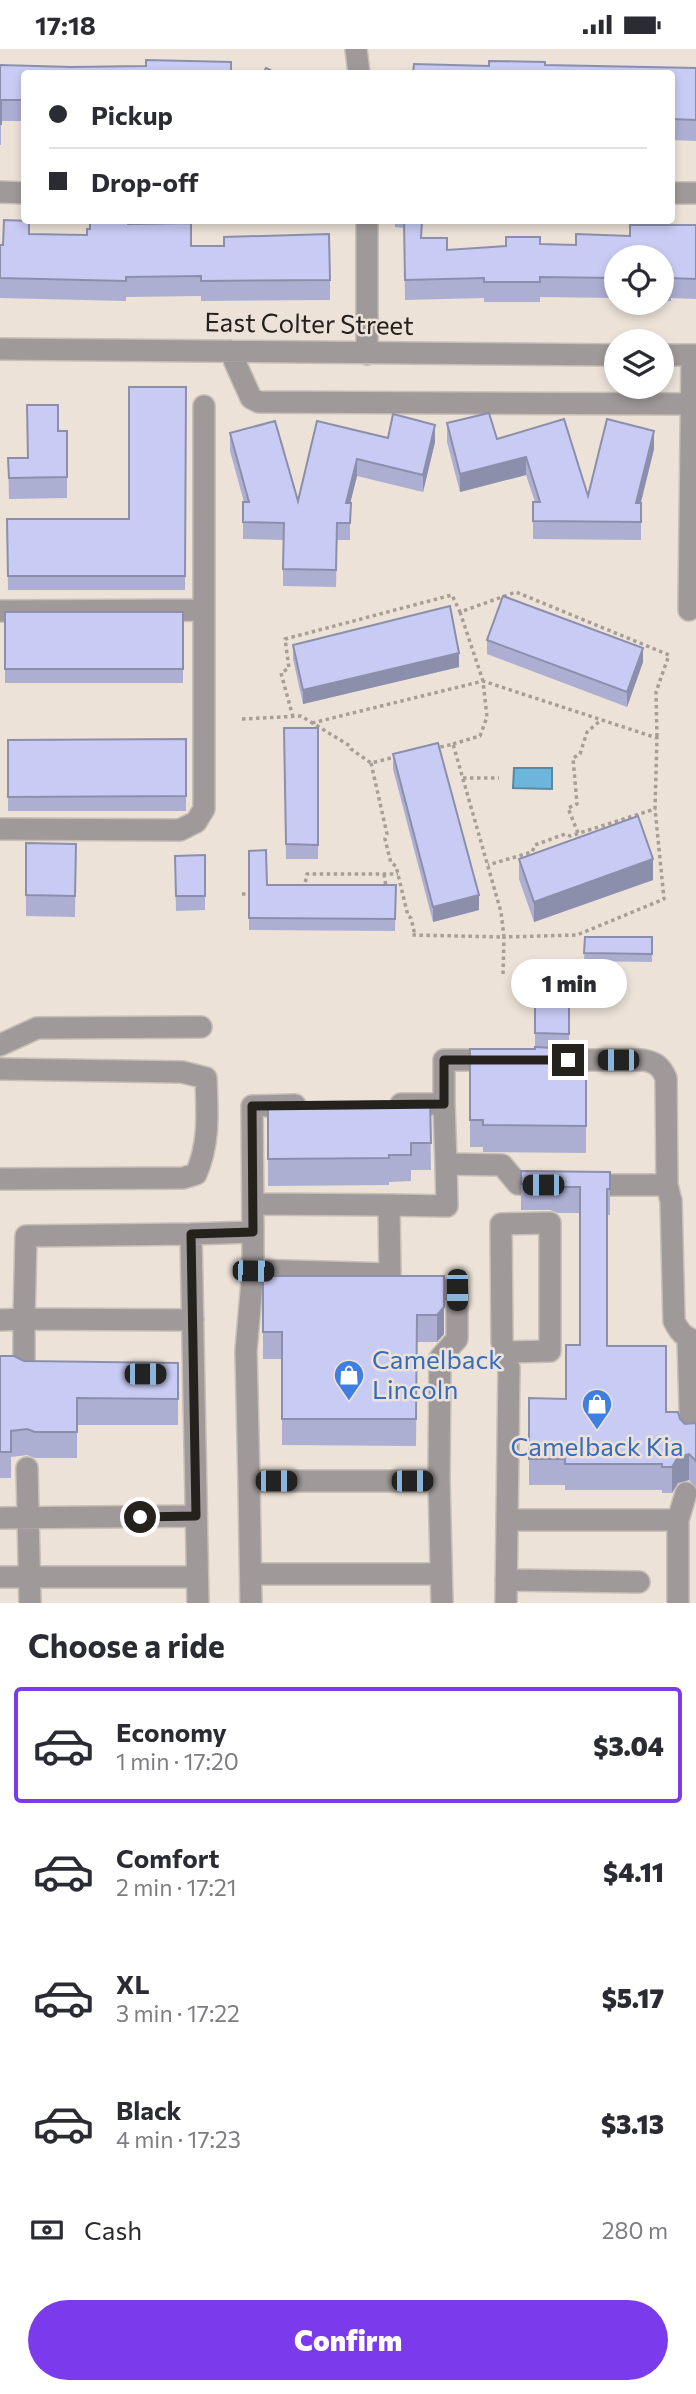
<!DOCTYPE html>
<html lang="en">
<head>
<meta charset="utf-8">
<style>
	:root { --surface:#fff; --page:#f7f7f7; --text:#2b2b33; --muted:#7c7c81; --line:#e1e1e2; --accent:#7c3aed }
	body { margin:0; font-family:Commissioner,sans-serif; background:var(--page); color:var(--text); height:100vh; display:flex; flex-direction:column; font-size:26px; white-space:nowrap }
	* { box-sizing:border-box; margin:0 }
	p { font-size:23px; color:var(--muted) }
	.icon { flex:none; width:38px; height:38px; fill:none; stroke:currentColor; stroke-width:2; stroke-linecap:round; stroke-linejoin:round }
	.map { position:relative; height:1554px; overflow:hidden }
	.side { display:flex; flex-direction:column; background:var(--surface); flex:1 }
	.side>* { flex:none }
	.top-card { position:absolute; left:21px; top:21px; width:654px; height:154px; border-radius:7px; box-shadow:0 4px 10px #0003; display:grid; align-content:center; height:154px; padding:0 28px; background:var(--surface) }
	.controls { position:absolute; left:604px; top:196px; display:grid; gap:14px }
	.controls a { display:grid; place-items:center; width:70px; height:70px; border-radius:50%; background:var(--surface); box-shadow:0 4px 10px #0003; font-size:35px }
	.end { position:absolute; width:32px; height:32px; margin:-16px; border:9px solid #25211d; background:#fff; box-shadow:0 0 0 4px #fff }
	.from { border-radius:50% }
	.bubble { position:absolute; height:49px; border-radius:24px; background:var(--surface); box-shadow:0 4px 10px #0003; font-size:23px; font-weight:800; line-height:49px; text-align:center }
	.car { position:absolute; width:21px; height:42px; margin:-21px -10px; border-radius:9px; box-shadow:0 0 5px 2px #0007; background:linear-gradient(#222 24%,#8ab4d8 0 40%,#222 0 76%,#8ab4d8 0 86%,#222 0) }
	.top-card b { display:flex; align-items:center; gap:24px; height:66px; font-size:26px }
	.top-card b+b { border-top:2px solid var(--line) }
	.top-card i { width:18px; height:18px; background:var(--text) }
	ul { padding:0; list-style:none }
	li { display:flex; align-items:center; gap:21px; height:116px; margin:0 14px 10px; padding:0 14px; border:4px solid transparent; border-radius:7px }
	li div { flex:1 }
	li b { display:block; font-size:26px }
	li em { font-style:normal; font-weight:800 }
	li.current { border-color:var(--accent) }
	li>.icon { width:63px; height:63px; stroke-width:1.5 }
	h2 { padding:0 28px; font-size:32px; line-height:84px }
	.pay { display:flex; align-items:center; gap:18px; height:77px; padding:0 28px; font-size:26px }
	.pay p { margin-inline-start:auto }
	.primary-button { display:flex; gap:14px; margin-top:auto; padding:14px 28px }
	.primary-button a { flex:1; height:80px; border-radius:42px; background:var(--accent); color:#fff; font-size:28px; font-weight:800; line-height:80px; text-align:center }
	.status { display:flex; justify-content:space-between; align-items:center; height:49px; padding:0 35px; background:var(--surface); direction:ltr }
	.status svg { height:19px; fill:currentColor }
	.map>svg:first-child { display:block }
</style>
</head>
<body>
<div class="status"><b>17:18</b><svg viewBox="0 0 49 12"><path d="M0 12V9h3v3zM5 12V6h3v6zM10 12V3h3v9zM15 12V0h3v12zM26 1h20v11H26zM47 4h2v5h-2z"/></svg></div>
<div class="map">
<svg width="696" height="1554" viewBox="0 0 696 1554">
	<rect width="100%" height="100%" fill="#ece2d8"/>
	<path fill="#6cb5dc" stroke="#5789a3" stroke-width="2" d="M514,719h38v21l-39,-1z"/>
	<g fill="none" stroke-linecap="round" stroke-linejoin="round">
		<g stroke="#c8bfb6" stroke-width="24">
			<path id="minor" d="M356,0l3,24
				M0,143l24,1
				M672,144h24
				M367,172v133
				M0,300l616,6
				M230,302l21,47 8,4 437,2
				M662,306h34
				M204,561v-204
				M689,561l3,-255
				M0,562l204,-1v199l-8,13 -16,8 -180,-1
				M0,996l37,-17 164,-1
				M560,1011h83c12,2 18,6 23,18l1,107 4,16 3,120c5,10 10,17 22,20
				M0,1020l182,3 24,6c1,34 4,64 -10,96l-13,4 -183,1
				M401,1055h43v-44h53
				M444,1055l2,60
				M581,1136h86
				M253,1155l136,1
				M253,1183v38l137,4 -1,-69 58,1 -1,-42 56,1 16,19 31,1
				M191,1185l62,-2 -1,-126 43,-1
				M415,1241h42v49l-17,19 -1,123
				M0,1271l24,-1 2,-83 165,-2 7,369
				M688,1290l3,99
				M505,1303l45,-1v-128l-49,1 1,118 7,26 -3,235
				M40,1325h-16v-55l169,1
				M27,1419l3,135
				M249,1432l-3,-130 7,-81
				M0,1469l196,-2
				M507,1471h171v83
				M678,1471l8,-27
				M251,1525h190
				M0,1528h197
				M506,1531l133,2
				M251,1554l-2,-122h190l3,122"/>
		</g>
		<path stroke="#a79f97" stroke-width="3.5" stroke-dasharray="3.5 3.5" stroke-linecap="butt" d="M293,668l-12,-44 8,-5 -4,-29 167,-44 8,17 56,-20 153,63 -13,37 1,46
			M242,670l59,-3 49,30 1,3 20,14 24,-6
			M312,674l171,-42 174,57 -2,71 -85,27 -5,-2 -30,11 -3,7 -44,13
			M453,695l27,-8 7,-19 -4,-36 -23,-69
			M371,714l16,71 -2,5 6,24 5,3 12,50 3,2 3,13 -2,4 92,2 -3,-25 -48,-168 -16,4
			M463,729h36
			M578,784l-10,-25 9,-4 -4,-46 7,-4 7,-22 14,-12
			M384,825l2,13
			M304,840l3,-15h91
			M242,845h10
			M503,925l1,-37 73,-2 87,-36 -9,-90"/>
		<use href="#minor" stroke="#a09999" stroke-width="21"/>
	</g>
	<path fill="#acafd2" d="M231,13l-207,11v48h-23v24h-1v-80l71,2 75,-1z
		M545,16l151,3v73l-24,-1v-67l-183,-7z
		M395,172h27v17l25,12 93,-6 36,1 120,-20v74l-25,-1v3h-9v-44h-46v43v-2l-76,-1v5h-56v-4l-79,2 -1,-72 -9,-1z
		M128,175l63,22 139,34v20l-129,1v-5l-75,1v4l-126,-3v-53h3l26,-11 58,1z
		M186,338l-1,203h-177l-1,-71h122z
		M447,374l50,16 91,57 66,-47 -13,54v37l-108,-1v-37h2l-9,-27 -66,17 -13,-50z
		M58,382h9v67l-58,1 -1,-41h20z
		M230,384l68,68 90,-63 47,4 -12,50 -66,-16 -7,27v37h-13l-1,47 -53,-1v-46l-40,-1v-37h1l-14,-51z
		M5,563h178v71h-178z
		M487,591l156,22 -16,45 -140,-53z
		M293,596l166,22 -156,37 -10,-45z
		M284,679h34v131h-32z
		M186,690v72h-178v-71z
		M393,705l86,156 -46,12 -40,-153z
		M26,794l50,1 -1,73 -49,-1z
		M249,802l18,34h129l-1,46 -146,-1z
		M205,806v55l-29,1 -1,-55z
		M519,810l134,21 -119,42 -15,-43z
		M585,888h67v25l-68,-1z
		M535,954h34v45h-22l39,2v103l-103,-1v-5h-13v-98h65z
		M430,1052l1,69h-20v11l-22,1v3l-121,1v-83z
		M521,1122l89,1v43h-3v131l59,66 14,7 5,5 11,-1v64l-7,-7 -11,3 -6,10h-10v-3h-97v-5h-36v-87l37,1 14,-54v-132h-22l-8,-3h-29z
		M263,1227h181v58l-7,8h-20l-1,104 -134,-1v-86h-19z
		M0,1307l24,5 154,2v62h-101v33h-42l-8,-3 -16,2v21h-11z"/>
	<path fill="#8c8fab" d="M435,376v17l-12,50v-17z
		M654,382v18l-18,72v-18z
		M526,408v18l-66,17v-18z
		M357,410v17l-11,44v-17z
		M643,599v14l-16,45v-15z
		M459,604v14l-156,37v-14z
		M653,810v21l-119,42v-20z
		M479,846v15l-46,12v-15z
		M444,1258v27l-7,8v-27z
		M689,1405v26l-11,3 -6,10v-26l6,-10z"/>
	<path fill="#c8ccf4" stroke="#8c8fab" stroke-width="2" d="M146,11l85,2v11h-207v27h-23v24h-1v-59l71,2 75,-1z
		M489,12l56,1v3l151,3v52l-24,-1v-46h-259l1,-9 75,2z
		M266,19l10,5h-13z
		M4,171l25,1v13l58,1v-6h3v-8h38v3l63,-1v23h33v-9l105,-3 1,46 -129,1v-5l-75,1v4l-126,-3v-33h3z
		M404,172h18l-1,17h26v12l59,-4v-9h34v7l36,1v-11l54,2v-11h66v54l-25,-1v4l-9,-1v-24h-46v23v-2l-76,-1v5h-56v-4l-79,2z
		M129,338h57l-1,189h-177l-1,-57h122z
		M27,356h31v26h9v46l-58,1 -1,-20h20z
		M489,364l8,26 67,-20 24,77 19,-77 47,12 -18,72h5v19l-108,-1v-19h7l-14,-45 -66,17 -13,-51z
		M393,365l42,11 -12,50 -66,-16 -11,44h5l-1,20h-13l-1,47 -53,-1 1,-46 -41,-1v-20h6l-19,-69 45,-12 23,80 19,-80 71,17z
		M503,547l140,52 -16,44 -140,-52z
		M450,557l9,47 -156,37 -10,-45z
		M5,563h178v57h-178z
		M284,679h34v117l-32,-1z
		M186,690v57l-178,1v-57z
		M438,694l41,152 -46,12 -40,-153z
		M638,767l15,43 -119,43 -15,-43z
		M26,794l50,1 -1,52 -49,-1z
		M266,801l1,35h129l-1,34 -146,-1v-67z
		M205,806v41h-29l-1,-40z
		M585,888h67v17l-68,-1z
		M535,954h34v31l-34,-1z
		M535,998l51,3v76l-103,-1v-5h-13v-71h65z
		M430,1052l1,42h-20v12h-22v3l-121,1v-56z
		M521,1122l89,1v17h-3v157h59v66h12l2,7 5,5 11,-1v38l-7,-7 -11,3 -6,10h-10v-3h-97v-5h-36v-61l37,1v-54h14v-158h-22l-8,-3h-29z
		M263,1227h181v31l-7,8h-20l-1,104h-134v-87h-19z
		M0,1307h14l10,5 154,2v36l-101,-1v34h-42l-8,-3 -16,2v21h-11z"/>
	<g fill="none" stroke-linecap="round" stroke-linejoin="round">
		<path stroke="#25211d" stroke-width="9" d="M140,1468l56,-1 -5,-282 62,-2 -1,-126 192,-2v-44h124"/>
	</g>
	<defs>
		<g id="shop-pin" transform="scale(1.575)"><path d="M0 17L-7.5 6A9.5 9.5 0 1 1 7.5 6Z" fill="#3f7fe0" stroke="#ece2d8"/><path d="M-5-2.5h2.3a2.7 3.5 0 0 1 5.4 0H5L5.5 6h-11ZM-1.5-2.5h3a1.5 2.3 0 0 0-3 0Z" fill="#fff"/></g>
	</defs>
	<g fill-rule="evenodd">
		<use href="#shop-pin" x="349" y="1326"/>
		<use href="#shop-pin" x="597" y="1355"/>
	</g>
	<g text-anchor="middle" stroke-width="5" stroke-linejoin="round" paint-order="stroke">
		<g font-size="26" fill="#25211d" stroke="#ece2d8">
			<text transform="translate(309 275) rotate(1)" y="9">East Colter Street</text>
		</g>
		<g font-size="26" fill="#366cbe" stroke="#ece2d8" text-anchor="start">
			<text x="372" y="1320">Camelback<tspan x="372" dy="30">Lincoln</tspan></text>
			<text x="597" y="1407" text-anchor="middle">Camelback Kia</text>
		</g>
	</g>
</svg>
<div class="controls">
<a><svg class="icon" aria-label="locate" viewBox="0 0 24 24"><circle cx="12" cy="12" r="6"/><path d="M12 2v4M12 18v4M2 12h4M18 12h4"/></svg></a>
<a><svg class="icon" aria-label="layers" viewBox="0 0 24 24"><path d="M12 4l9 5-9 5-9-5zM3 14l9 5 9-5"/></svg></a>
</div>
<i class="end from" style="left:140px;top:1468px"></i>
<i class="end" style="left:568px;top:1011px"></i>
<div class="bubble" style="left:511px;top:910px;width:116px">1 min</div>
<i class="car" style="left:618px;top:1011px;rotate:270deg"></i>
<i class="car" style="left:543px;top:1136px;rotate:270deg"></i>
<i class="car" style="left:253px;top:1222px;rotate:91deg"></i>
<i class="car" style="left:457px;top:1241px;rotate:180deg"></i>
<i class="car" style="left:145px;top:1325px;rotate:90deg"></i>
<i class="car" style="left:276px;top:1432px;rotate:90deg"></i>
<i class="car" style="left:412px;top:1432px;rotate:90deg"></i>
<div class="top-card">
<b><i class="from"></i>Pickup</b>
<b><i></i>Drop-off</b>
</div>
</div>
<section class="side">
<h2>Choose a ride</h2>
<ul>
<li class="current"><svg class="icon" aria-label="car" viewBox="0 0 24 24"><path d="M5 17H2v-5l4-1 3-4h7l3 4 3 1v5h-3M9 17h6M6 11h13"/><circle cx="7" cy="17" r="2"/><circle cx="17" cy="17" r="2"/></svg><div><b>Economy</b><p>1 min · 17:20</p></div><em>$3.04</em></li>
<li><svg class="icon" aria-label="car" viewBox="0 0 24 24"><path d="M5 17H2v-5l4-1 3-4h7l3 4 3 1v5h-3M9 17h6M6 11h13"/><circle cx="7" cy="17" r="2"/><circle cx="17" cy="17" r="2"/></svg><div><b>Comfort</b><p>2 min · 17:21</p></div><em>$4.11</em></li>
<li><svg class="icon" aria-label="car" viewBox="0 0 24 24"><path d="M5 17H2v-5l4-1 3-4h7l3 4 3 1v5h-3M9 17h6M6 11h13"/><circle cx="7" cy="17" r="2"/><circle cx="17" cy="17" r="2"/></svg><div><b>XL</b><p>3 min · 17:22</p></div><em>$5.17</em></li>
<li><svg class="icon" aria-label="car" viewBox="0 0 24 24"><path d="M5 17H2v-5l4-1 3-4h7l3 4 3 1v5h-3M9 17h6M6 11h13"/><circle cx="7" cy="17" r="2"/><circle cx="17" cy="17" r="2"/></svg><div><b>Black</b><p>4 min · 17:23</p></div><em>$3.13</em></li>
</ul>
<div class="pay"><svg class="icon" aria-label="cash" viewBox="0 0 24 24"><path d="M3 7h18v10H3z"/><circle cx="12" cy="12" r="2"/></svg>Cash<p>280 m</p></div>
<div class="primary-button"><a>Confirm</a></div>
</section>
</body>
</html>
